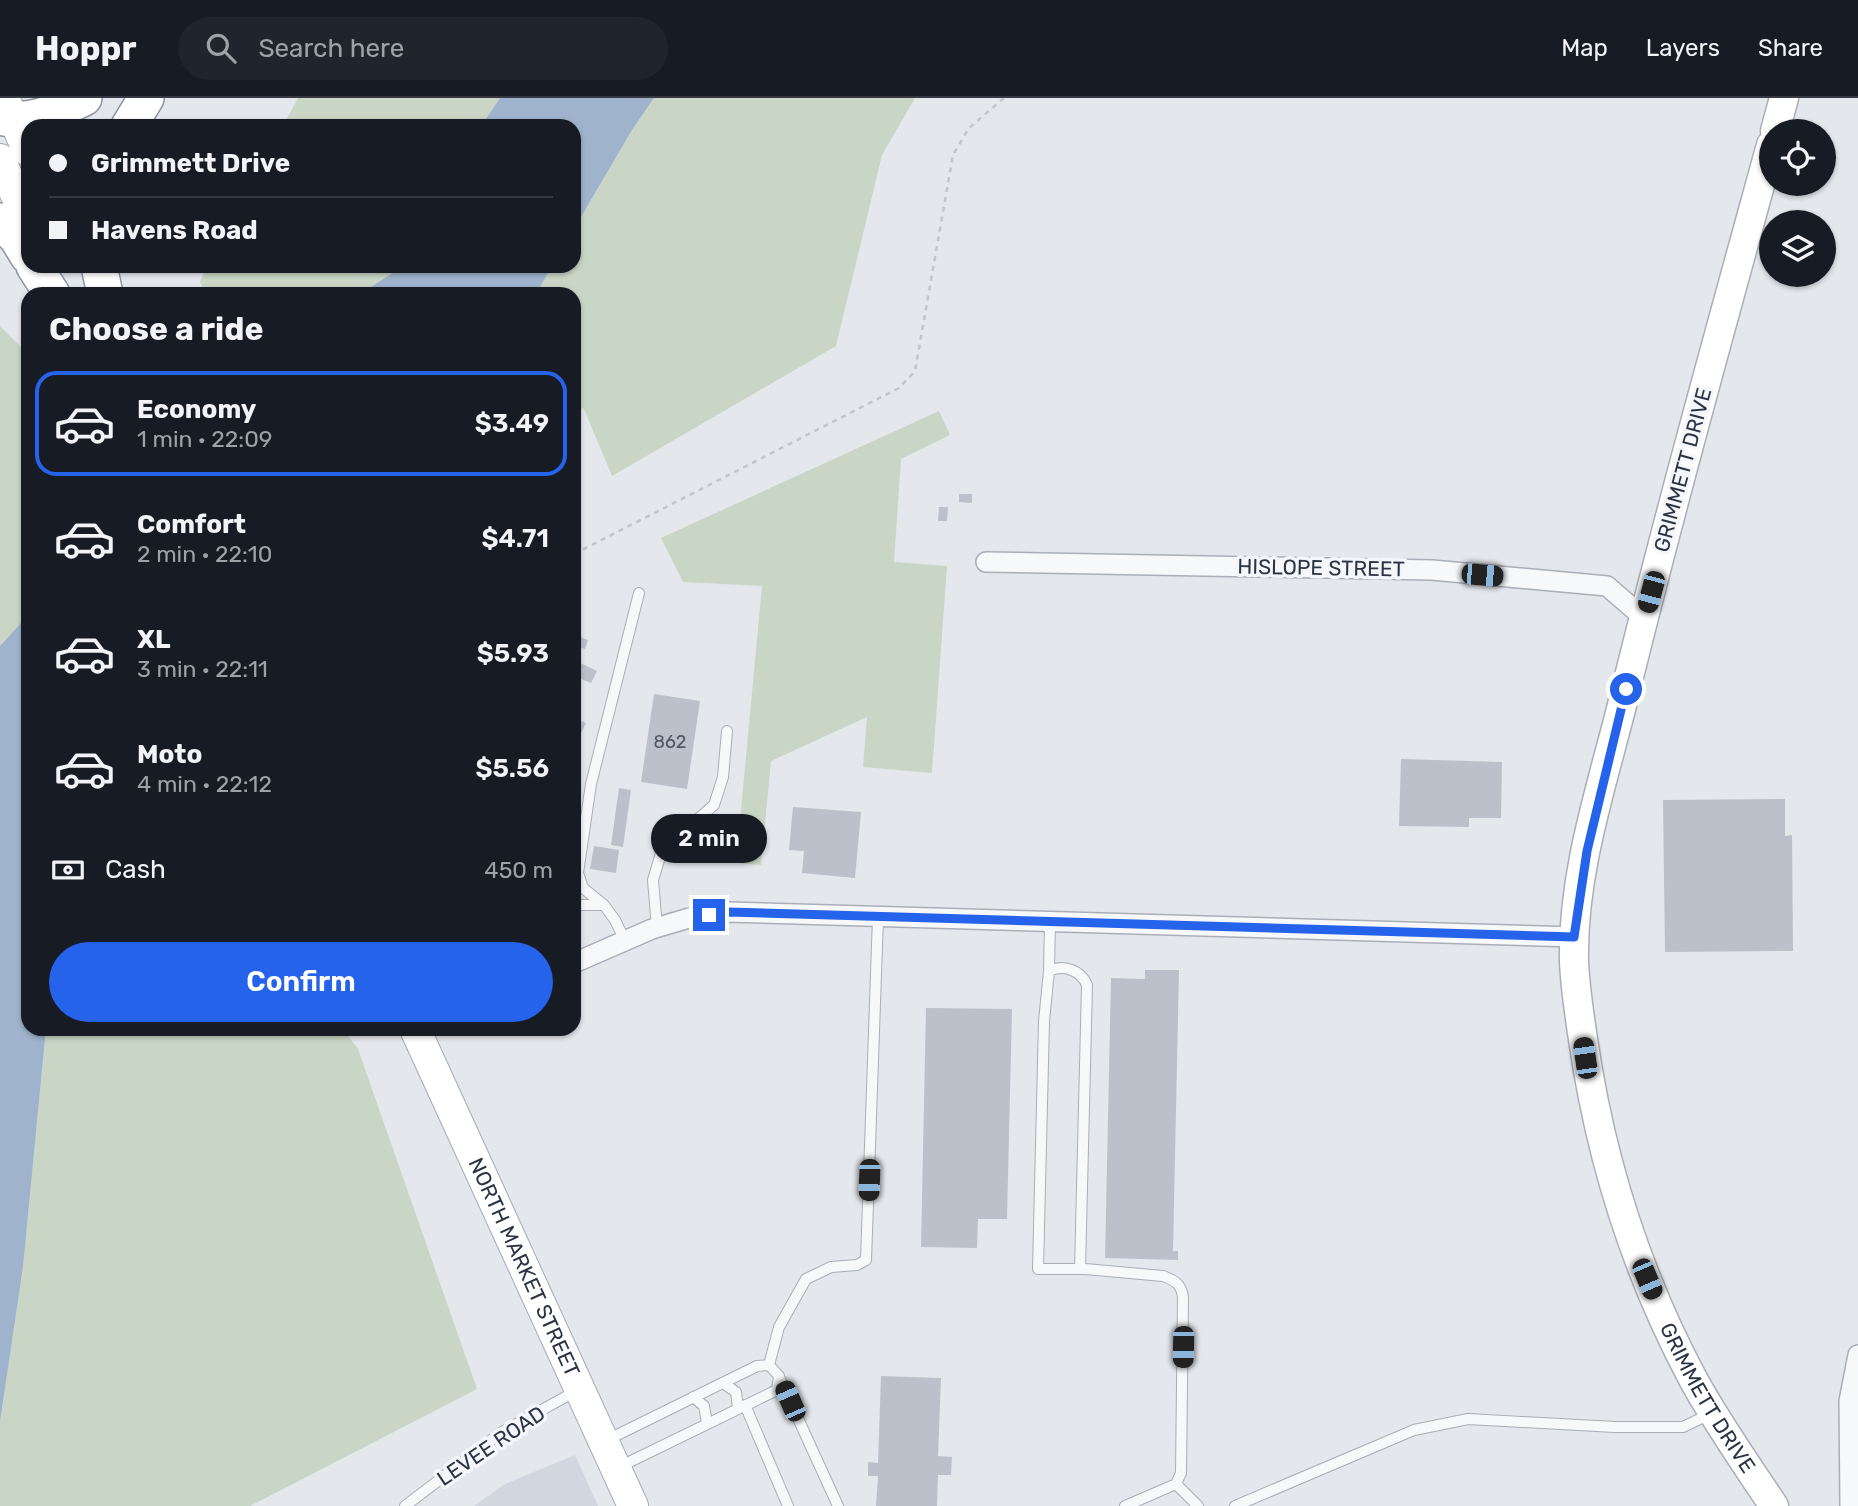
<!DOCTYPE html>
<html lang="en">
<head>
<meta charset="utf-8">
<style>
	:root { --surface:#171b24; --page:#20242c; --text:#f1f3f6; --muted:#9ea1a6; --line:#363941; --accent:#2563eb }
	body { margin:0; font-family:Rubik,sans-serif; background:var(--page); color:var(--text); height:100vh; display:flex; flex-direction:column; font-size:26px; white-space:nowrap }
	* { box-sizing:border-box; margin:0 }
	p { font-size:23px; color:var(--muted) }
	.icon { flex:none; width:38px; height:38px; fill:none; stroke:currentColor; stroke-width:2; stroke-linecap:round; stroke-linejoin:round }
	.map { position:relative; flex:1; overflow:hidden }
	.panel { position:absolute; left:21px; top:189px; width:560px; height:749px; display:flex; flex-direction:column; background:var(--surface); border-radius:21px; box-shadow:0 2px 5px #0004 }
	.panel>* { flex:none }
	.guide { position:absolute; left:21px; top:21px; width:560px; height:154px; border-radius:21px; box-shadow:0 2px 5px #0004; display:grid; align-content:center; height:154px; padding:0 28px; background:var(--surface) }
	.fabs { position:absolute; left:1759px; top:21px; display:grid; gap:14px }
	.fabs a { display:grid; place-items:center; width:77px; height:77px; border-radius:50%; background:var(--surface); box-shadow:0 2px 5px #0004; font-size:35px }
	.end { position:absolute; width:32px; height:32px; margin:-16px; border:9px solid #2563eb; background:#fff; box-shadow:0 0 0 4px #fff }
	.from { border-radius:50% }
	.bubble { position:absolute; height:49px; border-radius:24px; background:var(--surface); box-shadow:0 2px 5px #0004; font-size:23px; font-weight:600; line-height:49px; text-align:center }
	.car { position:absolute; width:21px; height:42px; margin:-21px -10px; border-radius:9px; box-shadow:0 0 5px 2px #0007; background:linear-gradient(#222 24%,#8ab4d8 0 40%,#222 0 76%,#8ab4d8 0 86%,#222 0) }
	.guide b { display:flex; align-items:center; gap:24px; height:66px; font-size:26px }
	.guide b+b { border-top:2px solid var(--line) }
	.guide i { width:18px; height:18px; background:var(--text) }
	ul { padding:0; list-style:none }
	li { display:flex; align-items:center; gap:21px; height:105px; margin:0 14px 10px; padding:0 14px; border:4px solid transparent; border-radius:21px }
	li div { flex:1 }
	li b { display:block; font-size:26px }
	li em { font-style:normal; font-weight:600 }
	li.active { border-color:var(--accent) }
	li>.icon { width:63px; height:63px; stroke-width:1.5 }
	h2 { padding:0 28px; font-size:32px; line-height:84px }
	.pay { display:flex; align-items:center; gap:18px; height:77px; padding:0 28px; font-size:26px }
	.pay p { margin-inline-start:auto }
	.primary-button { display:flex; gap:14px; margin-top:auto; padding:14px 28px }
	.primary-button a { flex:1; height:80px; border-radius:42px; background:var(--accent); color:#fff; font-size:28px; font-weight:600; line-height:80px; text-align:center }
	header { display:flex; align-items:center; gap:42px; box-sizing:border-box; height:98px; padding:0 35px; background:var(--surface); border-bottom:2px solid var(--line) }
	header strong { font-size:33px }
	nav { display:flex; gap:38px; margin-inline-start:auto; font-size:24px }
	.search { width:490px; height:63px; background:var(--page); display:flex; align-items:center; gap:18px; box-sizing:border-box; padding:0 24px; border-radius:38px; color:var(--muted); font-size:26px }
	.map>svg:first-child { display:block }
</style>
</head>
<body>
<header>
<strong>Hoppr</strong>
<div class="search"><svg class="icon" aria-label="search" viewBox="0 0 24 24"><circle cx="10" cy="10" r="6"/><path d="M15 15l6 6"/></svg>Search here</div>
<nav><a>Map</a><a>Layers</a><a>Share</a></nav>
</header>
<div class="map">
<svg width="1858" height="1408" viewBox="0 0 1858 1408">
	<rect width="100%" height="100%" fill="#e4e7ec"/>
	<path fill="#d2d6de" d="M575,1357l23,51h-124l31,-22z"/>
	<path fill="#c9d6c5" d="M298,0h202l-19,28h-198z
		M654,0h261l-33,57 -46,191 -224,130 -29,-69 -9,12v-125h-38l16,-28h22v-37l58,-99z
		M207,168h188l-1,6 -34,22h-155l-5,-12z
		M0,228l28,28v261l-28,31z
		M939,313l11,24 -49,24 -7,103 53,4 -15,207 -69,-6 4,-50 -96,44 -10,104 -25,-2 26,-277 -79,-4 -22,-44z
		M46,931h297l15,20 119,340 -227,117h-250v-84l23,-155z"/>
	<path fill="#9fb4cc" d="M500,0h154l-22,32 -58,99v-103h-93z
		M395,168h157l-16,28h-176l34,-22z
		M28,517v414h18l-23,238 -23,155v-776z"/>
	<path fill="#bbc0ca" d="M959,396h13v9l-13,-1z
		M939,409h9l-1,14h-9z
		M574,537l14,5 -3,9 -11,-4z
		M574,562l23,11 -6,12 -17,-7z
		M654,596l46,7 -13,88 -46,-7z
		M574,620l12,5 -5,10 -7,-3z
		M1401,661l101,3 -1,56h-32v9l-70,-1z
		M619,690l12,2 -8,57 -12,-2z
		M1785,701v37l7,-1 1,116 -128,1 -2,-152z
		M793,709l68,5 -6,66 -53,-5 2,-22 -15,-1z
		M594,748l25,4 -3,23 -26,-4z
		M1145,872h34l-6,281h5v9l-73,-2 6,-280 34,1z
		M926,910l86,1 -5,210h-29l-1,29 -56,-1z
		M881,1278l60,2 -3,78 14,1 -1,18h-13l-1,31h-61l2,-30h-10v-14l10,1z"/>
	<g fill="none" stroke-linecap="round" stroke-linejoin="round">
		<g stroke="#a9aeb7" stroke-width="12">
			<path id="service" d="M574,807h30
				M657,830l-4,-48 9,-30 52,-45 9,-28 4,-46
				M625,843l-10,-21 -11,-15 -21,-17 -5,-15 13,-89 48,-191
				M1049,873l1,-49
				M1080,1171l7,-284c-6,-15 -24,-21 -38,-14l-5,50 -6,248h47l78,7c13,5 18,8 20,21l-2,176 -5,11 -51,22
				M769,1267l10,-38 27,-48 25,-12 26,-2 9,-5 12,-343
				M780,1281l58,127
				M723,1285l13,9 2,16
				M693,1299l11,9 3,17
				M745,1307l43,101
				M607,1342l150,-74 12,-1 10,11 -2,14 -158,77
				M1176,1386l22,22
				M405,1408l97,-74 74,-41
				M1235,1408l179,-76 54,-11 147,8h68l27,-13"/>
		</g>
		<g stroke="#a9aeb7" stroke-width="22">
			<path id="minor" d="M986,464l446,8 175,16 37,32
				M574,865l78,-34 37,-11 39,-6 846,25
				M1850,1408l-1,-105 9,-46"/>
		</g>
		<g stroke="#a9aeb7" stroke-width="31">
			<g id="secondary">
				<path d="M1775,33l9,-33"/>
				<path id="s1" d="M1771,47c-50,182 -101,365 -146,548 -21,87 -53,177 -51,268 1,26 5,52 9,78 17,118 54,235 110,340 24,44 53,85 81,127"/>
			</g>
		</g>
		<g stroke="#a3abb8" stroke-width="32">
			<g id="primary">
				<path d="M4,0l24,53"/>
				<path d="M0,61l28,64"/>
				<path id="s2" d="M415,931l218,477"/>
			</g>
		</g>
		<g stroke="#8b94a3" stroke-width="38">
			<path id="motorway" d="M0,19c31,8 56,-6 84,-19
				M129,28l17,-28
				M0,123l17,17 11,18
				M34,168l18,28
				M99,168l6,28"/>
		</g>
		<path stroke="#c2c5cb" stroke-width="2.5" stroke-dasharray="5 5" stroke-linecap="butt" d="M574,456l325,-166 16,-17 38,-216 16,-27 35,-30"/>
		<use href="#service" stroke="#f7f8fa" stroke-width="10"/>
		<use href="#minor" stroke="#f7f8fa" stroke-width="19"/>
		<use href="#secondary" stroke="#fff" stroke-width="28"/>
		<use href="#primary" stroke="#fff" stroke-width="30"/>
		<use href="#motorway" stroke="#fff" stroke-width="35"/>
	</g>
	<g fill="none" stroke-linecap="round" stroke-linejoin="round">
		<path stroke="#2563eb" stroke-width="9" d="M709,817l19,-3 846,25 13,-86 39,-162"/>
	</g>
	<g text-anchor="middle" stroke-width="7" stroke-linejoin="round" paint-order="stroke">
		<g font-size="18" fill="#4f5766">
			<text x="670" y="650">862</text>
		</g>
		<g font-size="21" fill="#2b3445" stroke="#f4f6f9">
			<text transform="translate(1683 372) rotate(-75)" y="7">GRIMMETT DRIVE</text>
			<text transform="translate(1321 470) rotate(1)" y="7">HISLOPE STREET</text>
			<text dy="7" stroke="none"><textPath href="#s2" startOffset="262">NORTH MARKET STREET</textPath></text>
			<text dy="7" stroke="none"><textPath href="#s1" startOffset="1302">GRIMMETT DRIVE</textPath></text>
			<text transform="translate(491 1348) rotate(-34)" y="7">LEVEE ROAD</text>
		</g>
	</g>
</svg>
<div class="fabs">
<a><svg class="icon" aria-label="locate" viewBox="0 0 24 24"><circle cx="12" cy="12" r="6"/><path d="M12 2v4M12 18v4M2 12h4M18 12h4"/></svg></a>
<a><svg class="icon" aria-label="layers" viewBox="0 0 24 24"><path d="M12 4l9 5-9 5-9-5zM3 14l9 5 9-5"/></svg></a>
</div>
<i class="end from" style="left:1626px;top:591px"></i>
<i class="end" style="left:709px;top:817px"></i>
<div class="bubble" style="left:651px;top:716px;width:116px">2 min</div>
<i class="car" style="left:1482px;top:477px;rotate:95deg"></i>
<i class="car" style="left:1651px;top:494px;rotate:195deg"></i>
<i class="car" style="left:1585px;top:960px;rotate:352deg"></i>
<i class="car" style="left:869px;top:1082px;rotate:182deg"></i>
<i class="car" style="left:1647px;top:1181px;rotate:157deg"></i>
<i class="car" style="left:1183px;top:1249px;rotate:181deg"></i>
<i class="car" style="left:790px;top:1303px;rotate:336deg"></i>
<div class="guide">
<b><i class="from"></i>Grimmett Drive</b>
<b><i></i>Havens Road</b>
</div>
<section class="panel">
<h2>Choose a ride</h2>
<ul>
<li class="active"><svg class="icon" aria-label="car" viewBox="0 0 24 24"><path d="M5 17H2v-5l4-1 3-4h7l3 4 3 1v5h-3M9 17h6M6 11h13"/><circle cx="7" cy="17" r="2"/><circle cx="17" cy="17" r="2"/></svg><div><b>Economy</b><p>1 min · 22:09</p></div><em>$3.49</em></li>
<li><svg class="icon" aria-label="car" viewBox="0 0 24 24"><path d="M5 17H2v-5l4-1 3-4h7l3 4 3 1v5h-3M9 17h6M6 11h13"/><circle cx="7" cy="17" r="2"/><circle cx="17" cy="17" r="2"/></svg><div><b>Comfort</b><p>2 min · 22:10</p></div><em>$4.71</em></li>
<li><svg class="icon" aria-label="car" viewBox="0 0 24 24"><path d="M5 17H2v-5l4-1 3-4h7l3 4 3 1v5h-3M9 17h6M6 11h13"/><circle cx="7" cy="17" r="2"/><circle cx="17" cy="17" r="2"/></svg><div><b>XL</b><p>3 min · 22:11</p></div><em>$5.93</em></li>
<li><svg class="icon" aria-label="car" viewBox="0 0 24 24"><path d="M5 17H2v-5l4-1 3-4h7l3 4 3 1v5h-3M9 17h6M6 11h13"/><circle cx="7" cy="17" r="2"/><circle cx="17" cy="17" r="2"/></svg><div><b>Moto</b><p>4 min · 22:12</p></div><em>$5.56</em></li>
</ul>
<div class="pay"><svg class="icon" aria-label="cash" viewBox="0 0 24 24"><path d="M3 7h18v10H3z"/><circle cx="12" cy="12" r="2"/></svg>Cash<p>450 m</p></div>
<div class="primary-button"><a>Confirm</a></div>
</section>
</div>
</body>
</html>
